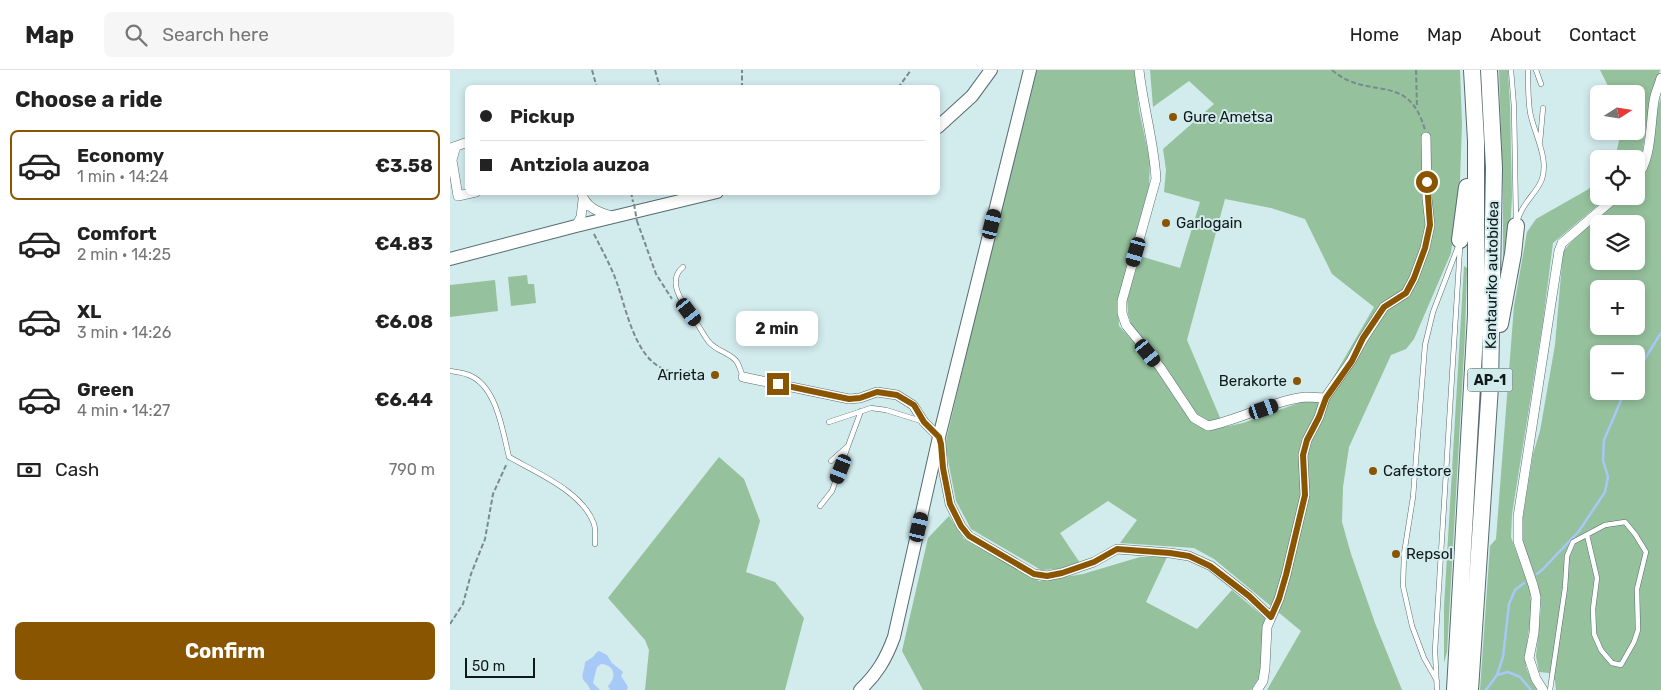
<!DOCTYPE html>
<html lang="en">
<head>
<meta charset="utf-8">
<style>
	:root { --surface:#fff; --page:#f6f6f6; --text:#222; --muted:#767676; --line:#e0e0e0; --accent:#8a5501 }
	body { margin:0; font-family:Rubik,sans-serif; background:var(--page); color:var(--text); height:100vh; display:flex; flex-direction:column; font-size:19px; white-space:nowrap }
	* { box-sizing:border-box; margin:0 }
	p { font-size:16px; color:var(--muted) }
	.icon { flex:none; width:28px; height:28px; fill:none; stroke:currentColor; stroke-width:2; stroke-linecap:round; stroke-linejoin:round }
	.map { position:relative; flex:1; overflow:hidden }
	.side { display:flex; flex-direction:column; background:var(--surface); width:450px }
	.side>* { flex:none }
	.hud { position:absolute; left:15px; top:15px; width:475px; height:110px; border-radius:8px; box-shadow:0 2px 8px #0003; display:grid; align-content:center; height:110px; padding:0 15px; background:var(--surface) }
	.needle { width:32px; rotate:78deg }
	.tools { position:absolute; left:1140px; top:15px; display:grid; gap:10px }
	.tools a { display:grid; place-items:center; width:55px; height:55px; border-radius:8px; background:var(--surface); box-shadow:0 2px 8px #0003; font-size:25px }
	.scale { position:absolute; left:15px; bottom:12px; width:70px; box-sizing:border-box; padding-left:5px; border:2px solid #10191a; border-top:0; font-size:14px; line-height:18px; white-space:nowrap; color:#10191a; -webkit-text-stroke:4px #d2ebed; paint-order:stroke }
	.end { position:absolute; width:22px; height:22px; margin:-11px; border:6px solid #8a5501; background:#fff; box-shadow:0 0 0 2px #fff }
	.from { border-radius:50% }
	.bubble { position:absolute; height:35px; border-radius:8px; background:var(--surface); box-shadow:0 2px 8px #0003; font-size:16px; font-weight:700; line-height:35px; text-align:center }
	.car { position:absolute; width:15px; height:30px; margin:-15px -8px; border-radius:6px; box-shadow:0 0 4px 1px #0007; background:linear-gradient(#222 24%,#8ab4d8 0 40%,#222 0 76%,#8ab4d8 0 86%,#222 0) }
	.hud b { display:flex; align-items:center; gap:18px; height:48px; font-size:19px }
	.hud b+b { border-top:1px solid var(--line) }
	.hud i { width:12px; height:12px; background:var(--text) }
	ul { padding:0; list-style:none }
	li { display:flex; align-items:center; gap:15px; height:70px; margin:0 10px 8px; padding:0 5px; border:2px solid transparent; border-radius:8px }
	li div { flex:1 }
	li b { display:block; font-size:19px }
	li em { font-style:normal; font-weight:700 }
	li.active { border-color:var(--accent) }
	li>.icon { width:45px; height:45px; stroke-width:1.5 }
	h2 { padding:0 15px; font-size:22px; line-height:60px }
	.pay { display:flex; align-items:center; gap:12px; height:55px; padding:0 15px; font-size:19px }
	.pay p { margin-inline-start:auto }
	.button { display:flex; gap:10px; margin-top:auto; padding:10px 15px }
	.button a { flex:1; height:58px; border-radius:8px; background:var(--accent); color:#fff; font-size:20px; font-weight:700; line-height:58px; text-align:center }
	header { display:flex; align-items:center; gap:30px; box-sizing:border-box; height:70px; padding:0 25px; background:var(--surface); border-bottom:1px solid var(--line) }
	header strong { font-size:24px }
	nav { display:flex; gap:28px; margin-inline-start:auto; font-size:18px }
	.search { width:350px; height:45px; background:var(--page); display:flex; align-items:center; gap:12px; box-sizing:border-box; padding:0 18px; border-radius:8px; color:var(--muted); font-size:19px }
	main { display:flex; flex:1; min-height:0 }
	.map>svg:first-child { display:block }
</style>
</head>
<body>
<header>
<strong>Map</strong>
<div class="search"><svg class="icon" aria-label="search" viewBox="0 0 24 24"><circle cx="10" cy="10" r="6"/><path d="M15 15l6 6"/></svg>Search here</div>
<nav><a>Home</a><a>Map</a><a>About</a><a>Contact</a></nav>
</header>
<main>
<section class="side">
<h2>Choose a ride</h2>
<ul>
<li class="active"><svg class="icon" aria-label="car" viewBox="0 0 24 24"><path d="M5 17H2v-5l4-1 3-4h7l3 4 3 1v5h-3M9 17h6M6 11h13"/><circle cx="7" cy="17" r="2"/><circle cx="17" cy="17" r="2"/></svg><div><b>Economy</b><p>1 min · 14:24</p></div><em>€3.58</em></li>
<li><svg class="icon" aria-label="car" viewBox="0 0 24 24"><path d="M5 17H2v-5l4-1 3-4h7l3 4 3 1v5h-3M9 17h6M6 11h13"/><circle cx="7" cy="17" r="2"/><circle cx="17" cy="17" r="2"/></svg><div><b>Comfort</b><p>2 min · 14:25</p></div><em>€4.83</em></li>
<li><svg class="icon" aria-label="car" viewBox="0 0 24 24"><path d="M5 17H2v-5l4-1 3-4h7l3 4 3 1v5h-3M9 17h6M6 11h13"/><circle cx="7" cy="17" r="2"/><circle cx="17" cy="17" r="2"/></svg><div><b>XL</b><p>3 min · 14:26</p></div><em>€6.08</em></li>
<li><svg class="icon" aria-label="car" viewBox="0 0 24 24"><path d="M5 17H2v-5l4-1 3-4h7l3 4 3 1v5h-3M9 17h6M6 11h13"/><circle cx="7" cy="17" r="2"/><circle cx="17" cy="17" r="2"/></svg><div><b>Green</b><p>4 min · 14:27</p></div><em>€6.44</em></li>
</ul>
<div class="pay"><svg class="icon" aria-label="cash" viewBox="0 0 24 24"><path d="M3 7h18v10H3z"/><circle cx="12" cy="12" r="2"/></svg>Cash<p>790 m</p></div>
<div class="button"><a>Confirm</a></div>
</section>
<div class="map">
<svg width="1211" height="620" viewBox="0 0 1211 620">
	<rect width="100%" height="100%" fill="#d2ebed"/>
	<path fill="#95c19c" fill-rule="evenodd" d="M587,0h98l4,40 11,51 -1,25 -31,114 1,26 20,22 -11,-34 -1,-15 13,-43 40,12 20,-66 -36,-10 2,-22 -3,-21 51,-45 -25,-23 -36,26 -3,-37h310l2,54 -2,56 -9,73 -37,86 -8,10 -15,6 -42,92 -6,40 -1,35 9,32 24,69 27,67h-135l34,-59 -87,-72 -20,-11 -74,-5 17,-23 -29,-19 -48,32 20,30 -22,6 -17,1 -70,-41 -15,-28 -11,-56 36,-154zM775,129l46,9 34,11 27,55 42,33 -55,95 -12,-2 -64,23 -19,4 -37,-87z
		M1049,0h9l2,35 2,91 -2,36 -7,34v-71z
		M1150,0h60l-10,30 -8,55 -6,16v-12h-21l6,-28h15v-37h-24z
		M1211,27v593h-105l-1,-9 -6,-8 -10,-1 -3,-16 5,-48 -2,-20 -16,-46 -1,-19 11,-69 7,-23 15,-86 8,-93 7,-9 53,-47h13c0,-15 1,-9 8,-21 13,-24 8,-53 17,-78zM1149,154h37v37h-37zM1149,219h37v37h-37zM1149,284h37v37h-37z
		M1149,110v16h10l-56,47 -10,78 -31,193 -1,23 18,50 3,21 -5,35 -1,24 6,15 5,8h-57l10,-144 6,-7 18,-233 13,-74 9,-13 51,-29z
		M1014,196l3,2 -2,67 -18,317 -3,11v-56z
		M77,205l1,9h6l2,19 -25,3 -3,-29z
		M45,210l3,31 -48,6v-32z
		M269,387l25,22 16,42 -14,51 29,10 29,36 -19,72h-140l4,-40 -4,-10 -37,-42z
		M499,446l15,23 75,42 44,-7 57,-17h27l-21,45 51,27 35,-39 33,28 -5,58 -9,14h-328l-21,-39 26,-113z"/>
	<path fill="#a7c9f8" d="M149,581l8,4 5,8 11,9 -2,4 6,9 1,3 -2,2h-16l-2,-4c9,-9 7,-21 -7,-22l-4,3 -4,16 7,7h-10c-1,-5 -4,-6 -7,-11 -2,-4 2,-11 2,-17l8,-5 4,-5z"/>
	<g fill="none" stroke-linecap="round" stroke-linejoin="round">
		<path stroke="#a7c9f8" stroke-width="2.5" d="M1186,303l25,-40
			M1087,504l6,-5 36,-38 26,-39 3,-15 -5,-17 1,-20 21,-49
			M1047,605l11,-3 12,5 11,13
			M1036,620l11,-15 6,-18 6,-53 6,-14 9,-7"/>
		<g stroke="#566c6e" stroke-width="5.5">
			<path id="service" d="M1061,0l3,37 2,115
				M1086,0l5,14
				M1090,72l3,-34
				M1067,152c1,-3 2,-7 4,-10 5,-12 17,-21 21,-33 7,-22 -8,-45 -12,-67 -2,-13 -2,-28 -2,-42
				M233,197c-19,16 4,41 13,55 5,7 8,14 13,20 7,9 22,11 28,20 3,5 4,10 6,15
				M0,301c8,1 16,2 23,6 24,13 30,55 36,80 28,16 74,35 85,67 2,6 1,13 1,20
				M379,352l42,-14 15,2 35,11
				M381,391l17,-15 13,-35
				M370,436l12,-15 16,-45
				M987,611l-13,-23 -12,-32 -9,-40 1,-32 9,-57 12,-152 8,-33 26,-68
				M987,620l-2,-40 25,-403
				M1100,620l15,-102 2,-32 6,-14 32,-17 20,-3 10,12 11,18 -9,37 1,41 -4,12 -13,23 -9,-2 -11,-13 -7,-16 -1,-25 4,-31 -10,-43"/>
		</g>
		<g stroke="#566c6e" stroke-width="10">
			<path id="minor" d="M689,0c4,37 15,72 17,109l-34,122v12l4,12 34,42 34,51 14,8c32,-6 66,-26 98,-29 6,0 13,1 19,1
				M6,76l-4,14 6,36 18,-4
				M1,78l17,-6
				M1186,108c16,-18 14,-54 18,-77 1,-8 5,-15 7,-23
				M131,122c5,16 17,20 31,24
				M126,156l5,-9 2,-17
				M293,307l106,22 11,-1 17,-6 20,3 16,10 11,17 15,15 2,6 2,25 7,36 11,22 8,10 65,38 13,2 15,-3 32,-11 23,-13 53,4 19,3 22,10 38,30 22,21
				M807,620l6,-9 2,-13 2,-41 12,-28 7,-24 19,-80 -2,-40 4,-15 12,-23 6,-19 26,-37 12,-22 21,-32 22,-14 8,-15 11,-30 5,-23 -3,-27 -1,-61
				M1093,620l-7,-11 -7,-21 5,-25 2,-36 -3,-12 -15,-44v-24l41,-266 3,-8 55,-47"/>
		</g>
		<g stroke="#566c6e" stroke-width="14">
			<path id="secondary" d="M488,57l34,-31 19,-26
				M0,189l126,-33 141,-34
				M410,620c17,-16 26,-31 34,-53l45,-200 91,-367"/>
		</g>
		<g stroke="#566c6e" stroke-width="18">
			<path id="motorway" d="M1010,170l7,-53
				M1050,254l13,-70 3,-28
				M1005,620l21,-375v-174l-4,-71
				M1020,620l20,-304 4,-218 -5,-98"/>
		</g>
		<path stroke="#798b8d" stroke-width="2" stroke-dasharray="5 2.5" stroke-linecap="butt" d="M142,0l5,18
			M205,0l5,18
			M882,0c37,32 76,0 93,60
			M966,0l1,37
			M292,18v-18
			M448,18l13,-18
			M181,122l2,10
			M187,151l19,53 16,25
			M144,164c8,16 17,32 23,49 9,25 18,75 47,86 8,4 17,3 26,2
			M0,554l13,-20 8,-30 14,-35 8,-45 14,-31"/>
		<use href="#service" stroke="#fff" stroke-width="4.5"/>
		<use href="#minor" stroke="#fff" stroke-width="9"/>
		<use href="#secondary" stroke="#fff" stroke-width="12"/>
		<use href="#motorway" stroke="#fff" stroke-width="16"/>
		<path stroke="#798b8d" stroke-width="2" stroke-dasharray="5 2.5" stroke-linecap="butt" d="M184,134l3,17"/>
	</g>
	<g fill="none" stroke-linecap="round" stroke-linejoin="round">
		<path stroke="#8a5501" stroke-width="6" d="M328,314l71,15 11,-1 17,-6 20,3 17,10 10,17 15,15 2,7 2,24 7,36 11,22 8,10 65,38 13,2 15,-3 32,-11 23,-13 53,4 19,3 21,10 39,30 22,21 8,-18 7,-24 19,-80 -2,-40 4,-15 12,-23 7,-19 26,-37 11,-23 21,-31 22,-14 8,-15 11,-30 5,-23 -3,-43"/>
	</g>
	<g fill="#8a5501" stroke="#d2ebed" stroke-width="2">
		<circle cx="723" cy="47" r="5"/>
		<circle cx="716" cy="153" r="5"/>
		<circle cx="265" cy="305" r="5"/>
		<circle cx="847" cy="311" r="5"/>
		<circle cx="923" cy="401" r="5"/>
		<circle cx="946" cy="484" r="5"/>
	</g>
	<g text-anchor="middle" stroke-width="4" stroke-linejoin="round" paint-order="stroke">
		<rect fill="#d2ebed" stroke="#4a5859" stroke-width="1" x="1017.5" y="298.5" width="45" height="23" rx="4"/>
		<g font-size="14" font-weight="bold" fill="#10191a">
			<text x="1040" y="315">AP-1</text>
		</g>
		<g font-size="15" fill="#10191a" stroke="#d2ebed" text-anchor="start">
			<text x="733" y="52">Gure Ametsa</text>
			<text x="726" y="158">Garlogain</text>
			<text x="255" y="310" text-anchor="end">Arrieta</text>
			<text x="837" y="316" text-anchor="end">Berakorte</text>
			<text x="933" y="406">Cafestore</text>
			<text x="956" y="489">Repsol</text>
		</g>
		<g font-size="15" fill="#10191a" stroke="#d2ebed">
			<text transform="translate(1042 205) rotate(-89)" y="5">Kantauriko autobidea</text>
		</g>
	</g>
</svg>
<div class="tools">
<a><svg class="needle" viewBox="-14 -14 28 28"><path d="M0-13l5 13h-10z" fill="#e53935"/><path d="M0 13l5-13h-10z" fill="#767676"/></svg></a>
<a><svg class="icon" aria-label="locate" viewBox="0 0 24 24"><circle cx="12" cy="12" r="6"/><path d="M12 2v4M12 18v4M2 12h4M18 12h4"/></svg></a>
<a><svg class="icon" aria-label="layers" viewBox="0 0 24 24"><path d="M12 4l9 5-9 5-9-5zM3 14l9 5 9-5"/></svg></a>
<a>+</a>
<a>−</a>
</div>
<div class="scale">50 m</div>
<i class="end from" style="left:977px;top:112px"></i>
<i class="end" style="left:328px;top:314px"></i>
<div class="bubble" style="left:286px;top:241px;width:82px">2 min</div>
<i class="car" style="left:542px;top:154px;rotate:14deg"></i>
<i class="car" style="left:686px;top:182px;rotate:196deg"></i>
<i class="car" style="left:239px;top:242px;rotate:143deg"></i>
<i class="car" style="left:698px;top:283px;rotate:141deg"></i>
<i class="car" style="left:814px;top:339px;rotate:71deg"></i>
<i class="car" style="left:391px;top:399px;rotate:202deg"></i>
<i class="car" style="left:469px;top:457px;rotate:13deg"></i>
<div class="hud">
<b><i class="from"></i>Pickup</b>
<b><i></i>Antziola auzoa</b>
</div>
</div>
</main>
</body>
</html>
